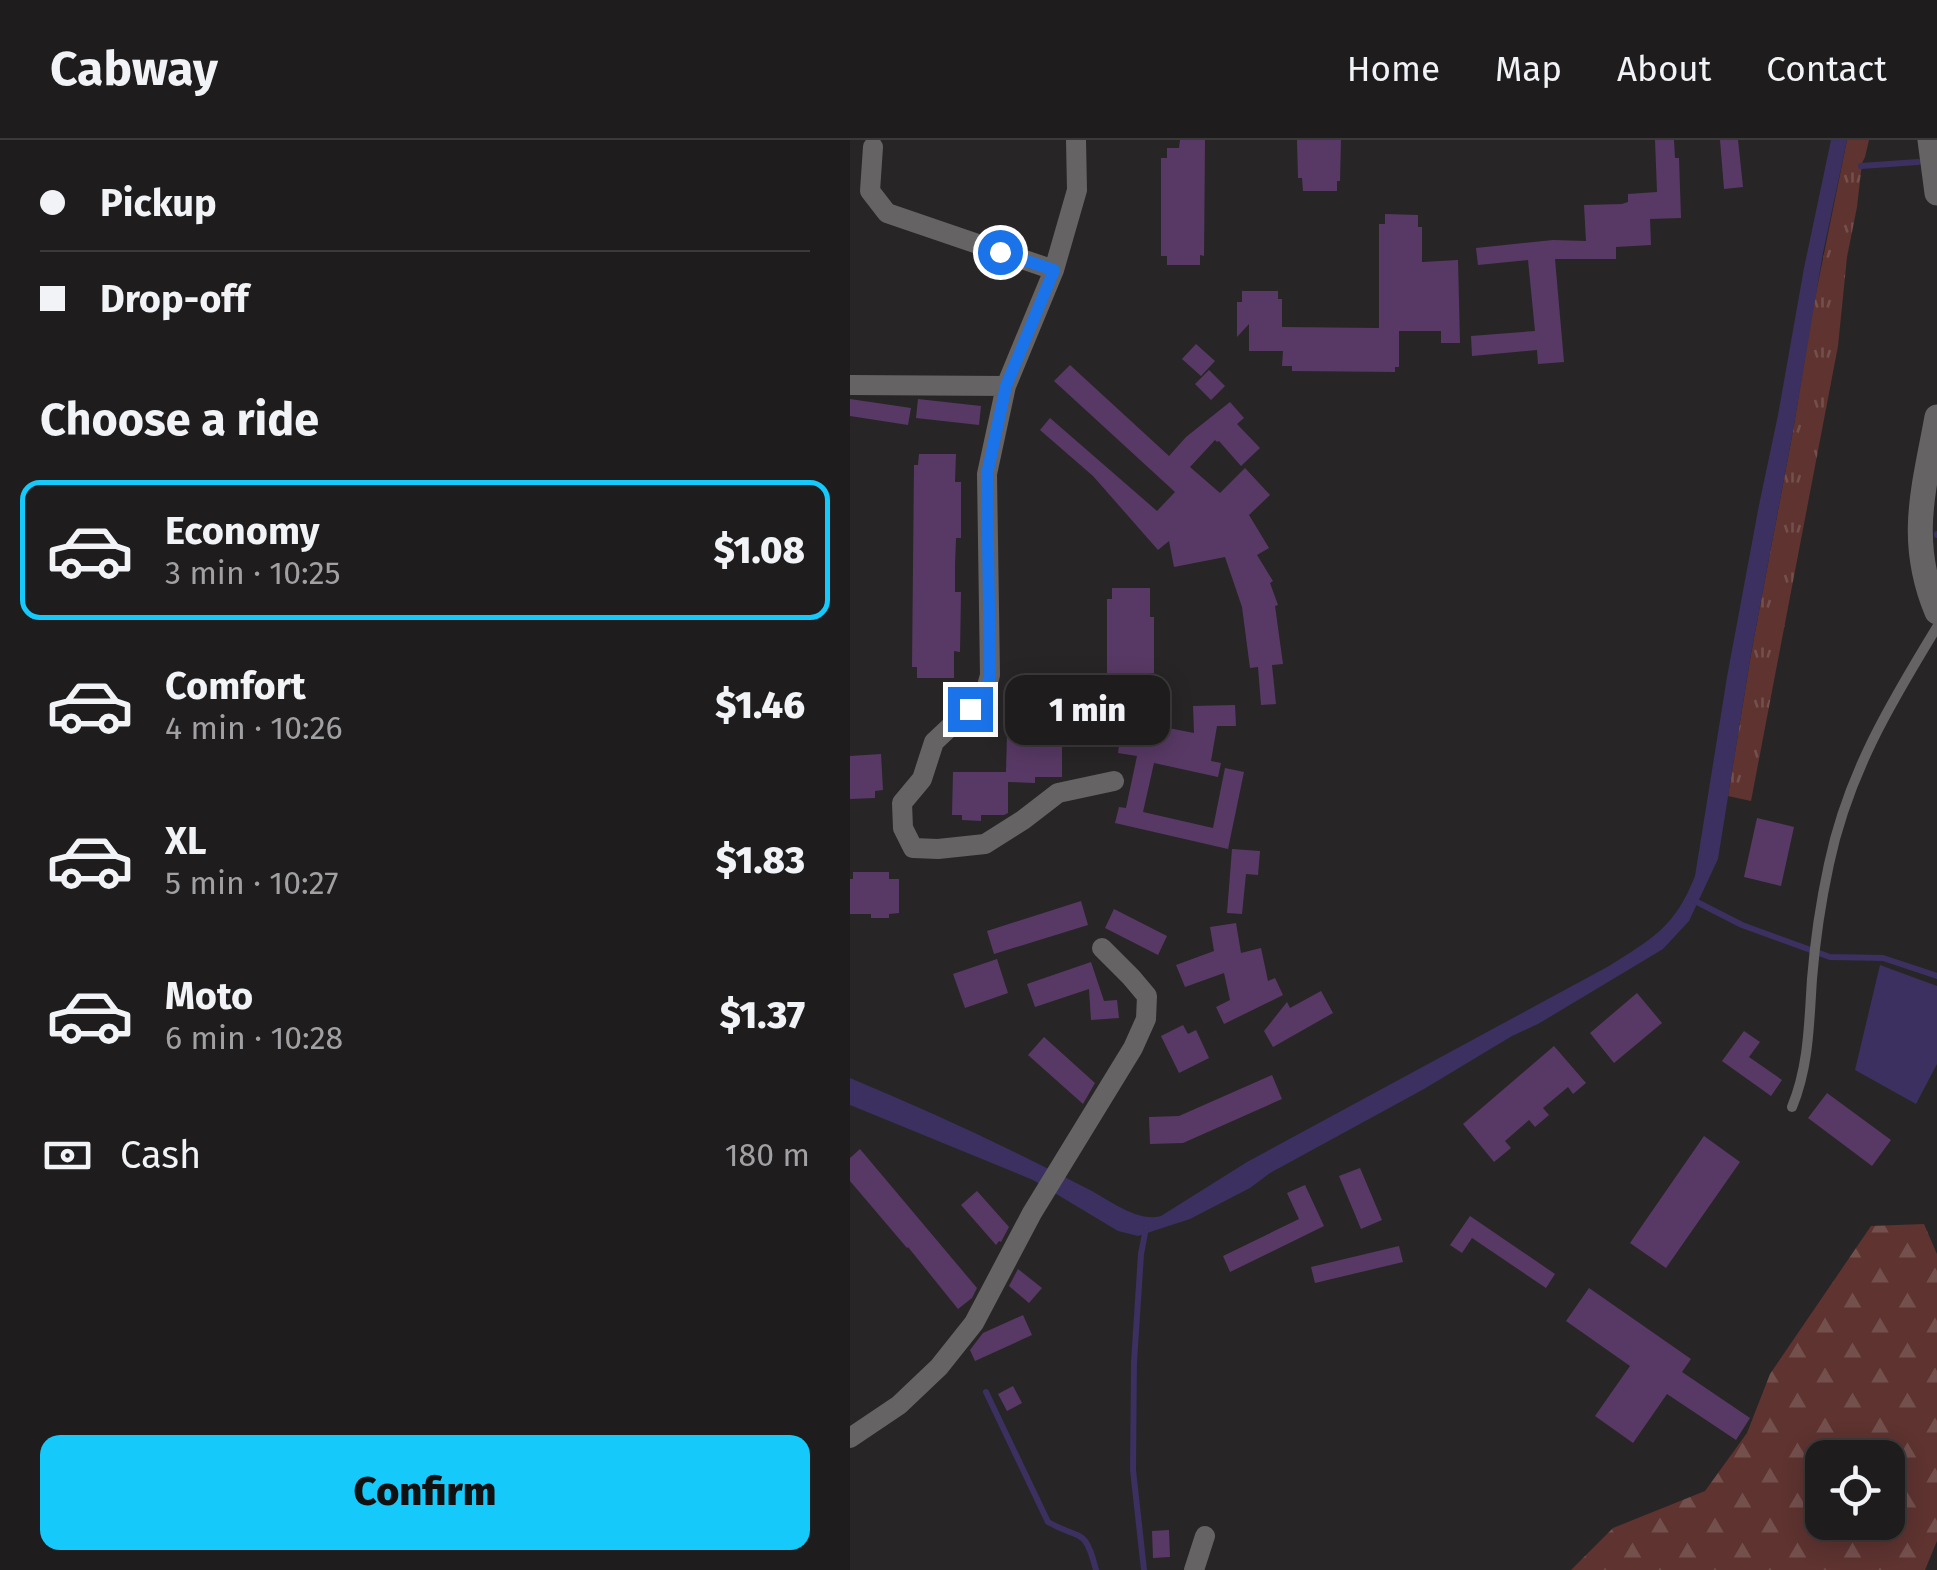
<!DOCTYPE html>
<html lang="en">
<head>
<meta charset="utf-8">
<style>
	:root { --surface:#1e1c1d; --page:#2b292a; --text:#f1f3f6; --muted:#a1a1a4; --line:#3c3a3b; --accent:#15cafb }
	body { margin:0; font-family:"Fira Sans",sans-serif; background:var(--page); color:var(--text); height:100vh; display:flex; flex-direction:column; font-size:38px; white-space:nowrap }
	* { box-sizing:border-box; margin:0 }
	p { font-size:32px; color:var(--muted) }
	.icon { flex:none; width:55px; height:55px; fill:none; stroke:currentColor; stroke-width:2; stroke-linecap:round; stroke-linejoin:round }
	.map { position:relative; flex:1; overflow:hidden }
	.details { display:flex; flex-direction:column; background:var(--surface); width:850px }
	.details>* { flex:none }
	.hud { display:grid; align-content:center; height:220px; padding:0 40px; background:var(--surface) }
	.buttons { position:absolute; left:955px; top:1300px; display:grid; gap:20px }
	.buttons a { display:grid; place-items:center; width:100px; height:100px; border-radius:20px; background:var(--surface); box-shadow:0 5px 25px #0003,0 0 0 2px var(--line); font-size:50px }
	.end { position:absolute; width:45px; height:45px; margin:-22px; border:12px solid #1a73e8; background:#fff; box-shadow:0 0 0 5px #fff }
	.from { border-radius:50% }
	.bubble { position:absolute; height:70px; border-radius:20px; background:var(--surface); box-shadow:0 5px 25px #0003,0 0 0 2px var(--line); font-size:32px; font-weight:800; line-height:70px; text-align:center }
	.hud b { display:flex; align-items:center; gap:35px; height:95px; font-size:38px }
	.hud b+b { border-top:2px solid var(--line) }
	.hud i { width:25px; height:25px; background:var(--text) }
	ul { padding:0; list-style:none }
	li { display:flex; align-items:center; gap:30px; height:140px; margin:0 20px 15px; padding:0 20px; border:5px solid transparent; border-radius:20px }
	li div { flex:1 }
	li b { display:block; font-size:38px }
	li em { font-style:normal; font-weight:800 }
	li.on { border-color:var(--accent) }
	li>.icon { width:90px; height:90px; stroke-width:1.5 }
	h2 { padding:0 40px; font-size:45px; line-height:120px }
	.pay { display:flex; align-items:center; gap:25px; height:110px; padding:0 40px; font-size:38px }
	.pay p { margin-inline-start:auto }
	.action { display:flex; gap:20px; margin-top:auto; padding:20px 40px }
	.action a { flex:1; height:115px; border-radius:20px; background:var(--accent); color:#111; font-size:40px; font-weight:800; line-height:115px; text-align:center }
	header { display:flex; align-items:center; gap:60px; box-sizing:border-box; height:140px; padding:0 50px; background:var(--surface); border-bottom:2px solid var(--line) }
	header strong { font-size:48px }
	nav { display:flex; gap:55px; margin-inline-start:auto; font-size:35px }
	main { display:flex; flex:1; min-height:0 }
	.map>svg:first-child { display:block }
</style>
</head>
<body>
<header>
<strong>Cabway</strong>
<nav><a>Home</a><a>Map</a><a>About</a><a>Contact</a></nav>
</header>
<main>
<section class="details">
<div class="hud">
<b><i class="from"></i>Pickup</b>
<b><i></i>Drop-off</b>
</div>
<h2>Choose a ride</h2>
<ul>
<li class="on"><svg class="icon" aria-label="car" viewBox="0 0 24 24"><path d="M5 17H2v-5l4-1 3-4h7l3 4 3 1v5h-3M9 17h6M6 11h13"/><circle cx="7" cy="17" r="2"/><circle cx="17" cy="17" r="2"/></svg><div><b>Economy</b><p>3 min · 10:25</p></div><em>$1.08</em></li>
<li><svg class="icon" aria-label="car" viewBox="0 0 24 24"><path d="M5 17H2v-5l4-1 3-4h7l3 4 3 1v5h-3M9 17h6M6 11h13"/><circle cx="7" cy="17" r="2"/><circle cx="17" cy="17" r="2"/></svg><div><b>Comfort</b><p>4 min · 10:26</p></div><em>$1.46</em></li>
<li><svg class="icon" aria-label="car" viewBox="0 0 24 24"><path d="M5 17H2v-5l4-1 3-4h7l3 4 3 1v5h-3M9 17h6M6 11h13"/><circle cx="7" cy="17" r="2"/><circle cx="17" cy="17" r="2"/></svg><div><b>XL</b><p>5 min · 10:27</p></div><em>$1.83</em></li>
<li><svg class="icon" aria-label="car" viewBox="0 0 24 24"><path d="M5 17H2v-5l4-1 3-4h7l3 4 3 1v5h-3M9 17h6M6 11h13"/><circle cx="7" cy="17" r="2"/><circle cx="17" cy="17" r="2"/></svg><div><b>Moto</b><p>6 min · 10:28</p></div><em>$1.37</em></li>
</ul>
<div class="pay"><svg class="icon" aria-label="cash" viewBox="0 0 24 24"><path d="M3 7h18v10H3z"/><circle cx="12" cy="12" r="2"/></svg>Cash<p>180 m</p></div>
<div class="action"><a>Confirm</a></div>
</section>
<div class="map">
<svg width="1087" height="1430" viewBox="0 0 1087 1430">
	<defs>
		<pattern id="grass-tufts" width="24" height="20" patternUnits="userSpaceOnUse" patternTransform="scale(2.5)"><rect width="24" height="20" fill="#5e3330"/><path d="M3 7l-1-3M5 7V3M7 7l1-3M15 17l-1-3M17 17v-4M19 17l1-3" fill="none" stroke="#74504d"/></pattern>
		<pattern id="forest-firs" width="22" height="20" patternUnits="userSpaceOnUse" patternTransform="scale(2.5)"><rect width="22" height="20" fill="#5e3330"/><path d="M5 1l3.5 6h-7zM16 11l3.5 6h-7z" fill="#74504d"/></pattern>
	</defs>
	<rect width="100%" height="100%" fill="#282527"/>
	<path fill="url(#grass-tufts)" d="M997,0h22l-4,17 -3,6 -5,44 -10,50 -9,89 -87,455 -23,-5 23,-142 42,-223 20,-123z"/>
	<path fill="url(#forest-firs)" fill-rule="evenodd" d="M1074,1084l13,30v287l-12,29h-354l42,-42 92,-37 42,-58 23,-59 101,-148zM972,1318h66v64h-66z"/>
	<path fill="#3b305f" d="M981,0h16l-24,113 -30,178 -42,223 -33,205 -29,62 -26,28 -125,75 -26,12 -88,53 -154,84 -20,15 -60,31 -52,17 -20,-5 -85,-51 -183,-75v-27c81,34 162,71 240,112 19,10 49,33 71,26l86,-54 362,-196c44,-28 66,-39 86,-90l32,-199 32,-172 19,-90 26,-147z
		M1030,825l57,21v78l-21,40 -61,-34z"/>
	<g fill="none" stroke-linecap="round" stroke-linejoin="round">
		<path stroke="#3b305f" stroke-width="6" d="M1011,26l57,-4
			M1087,394v1
			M843,760l49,25 88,32 53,1 54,18
			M136,1252l62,130c33,19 37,4 48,48
			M294,1430l-11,-100 1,-108 7,-108 5,-26"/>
	</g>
	<path fill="#583965" d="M330,0h25l-1,116 -4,-1v10h-33v-9h-6v-98h6v-10h12z
		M447,0h44l-1,41h-3v10h-34l-1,-13h-4z
		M805,0h19l1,18h4l2,60 -31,1 1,26 -35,2v12h-61l9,103 -26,2 -1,-14 -65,6 -1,-20 64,-5 -7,-71 -50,5 -2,-17 77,-8 33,1 -2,-36 38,-1 6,-2v-8l29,-2z
		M870,0h18l5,47 -19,2z
		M535,74l33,1v12h4v35l36,-2 2,83h-19v-12h-42v36h-4v5l-103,-1v-5h-10l1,-15h-34v-27l-12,13v-35h5v-11h36v8h4v28l97,1v-104h6z
		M346,204l19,17 -14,15 -19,-17z
		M220,225l99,91 17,-19 44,-35 14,16 -7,6 23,24 -19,18 -22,-25 -2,1 -2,-2 -25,27 30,26 25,-25 25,27 -21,20 20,33 -12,7 16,26 -3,2 8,22 -3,1 8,58 -11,1 4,39 -15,1 -3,-38 -8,1 -8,-61 -17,-50 -51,10 -5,-26 -11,9 -65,-74 -53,-46 10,-12 107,93 18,-19 -121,-111z
		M359,230l16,16 -14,14 -16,-16z
		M0,259l61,9 -3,17 -58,-9z
		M68,259l63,7 -2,19 -63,-7z
		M69,314h37l-1,28h6v56h-5l-1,27v27h6l-1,60 -6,-1v27h-37v-11h-5l2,-202h4z
		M262,448h38v29h4v56h-4v45l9,1 -1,7 36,7 -1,-27 42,-1 1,21h-19l-6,35 10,2 -3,14 -64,-14 -11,49 70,16 12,-60 19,4 -16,77 -113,-26 4,-16 7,1 11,-52 -19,-3 1,-8h-57v32h-27v6l-27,-1v31l-4,2h-23v6l-19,-1v-5h-10l1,-43h53l1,-38h54l1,-38 45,1v-98h5z
		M31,614l2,36 -8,1v7l-25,1v-43z
		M907,678l37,9 -13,59 -37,-9z
		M382,709l28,2 -2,24 -12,-1 -4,40 -15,-1z
		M3,732h36v7h10v34l-10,1v4h-18v-4h-21v-35h3z
		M231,761l7,24 -94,29 -7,-23z
		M264,769l53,27 -9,19 -53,-27z
		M386,783l5,30 20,-5 7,33 7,-3 8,17 -59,29 -8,-17 14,-7 -6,-27 -39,14 -9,-22 38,-14 -4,-24z
		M147,819l11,34 -43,15 -12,-34z
		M241,822l13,39 13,-1 2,18 -28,2 -2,-31 -54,18 -8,-23z
		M471,851l12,22 -60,34 -9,-16 23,-29 3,6z
		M787,853l25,30 -48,40 -24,-30z
		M333,885l5,9 8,-4 13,28 -30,15 -18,-37z
		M894,891l16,11 -11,15 33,23 -11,16 -49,-35z
		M194,897l51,46 -12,21 -55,-49z
		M704,906l32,37 -13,11 -5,-7 -25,21 6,7 -14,12 -6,-7 -24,21 6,7 -17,14 -31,-38z
		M422,935l10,24 -99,44 -33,1 -1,-27 30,-1z
		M977,953l64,47 -19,26 -64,-48z
		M854,996l36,26 -74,106 -36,-25z
		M10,1009l117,139 -5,10 -14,11 -50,-62 -1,1 -57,-67v-23z
		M510,1028l22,52 -21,9 -22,-53z
		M455,1045l19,41 -94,46 -7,-16 76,-37 -12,-26z
		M127,1051l32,36 -8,15 -2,-1 -3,4 -35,-40z
		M620,1076l85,58 -9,14 -74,-50 -10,15 -12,-8z
		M549,1106l4,16 -88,21 -4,-16z
		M168,1129l24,19 -13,15 -20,-17z
		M739,1148l102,71 -9,13 68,46 -14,22 -69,-46 -34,49 -38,-27 35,-50 -64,-45z
		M173,1175l9,20 -57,26 -5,-11 13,-17z
		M163,1246l9,17 -15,8 -9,-17z
		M319,1390l1,27 -17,1 -1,-27z"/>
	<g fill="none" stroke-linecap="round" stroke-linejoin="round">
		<path stroke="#656363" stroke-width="10" d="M942,967c17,-41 17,-84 20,-128 3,-38 9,-78 17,-115 19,-90 61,-160 108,-237"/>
		<path stroke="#656363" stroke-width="20" d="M226,0l1,50 -23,80 -48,116 -19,88 3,201 -5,19 -51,48 -12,37 -20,24 1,25 10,20 25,1 47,-5 38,-24 35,-27 56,-12
			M23,7l-3,44 17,22 167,57
			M0,245l156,1
			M0,1298l49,-33 40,-38 35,-44 58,-110 101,-165 13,-29 1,-23 -16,-19 -29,-29
			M344,1430l11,-34"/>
		<path stroke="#656363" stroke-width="25" d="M1080,0l7,53
			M1087,277c-13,72 -30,123 0,195"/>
	</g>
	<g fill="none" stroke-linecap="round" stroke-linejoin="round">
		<path stroke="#1a73e8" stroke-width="12" d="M120,569l15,-15 5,-19 -3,-201 19,-88 48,-116 -54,-18"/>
	</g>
</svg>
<div class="buttons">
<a><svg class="icon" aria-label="locate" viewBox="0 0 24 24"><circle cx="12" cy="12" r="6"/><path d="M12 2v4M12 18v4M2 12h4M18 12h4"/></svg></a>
</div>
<i class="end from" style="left:150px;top:112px"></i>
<i class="end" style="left:120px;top:569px"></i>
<div class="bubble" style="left:155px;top:535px;width:165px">1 min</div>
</div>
</main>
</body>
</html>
